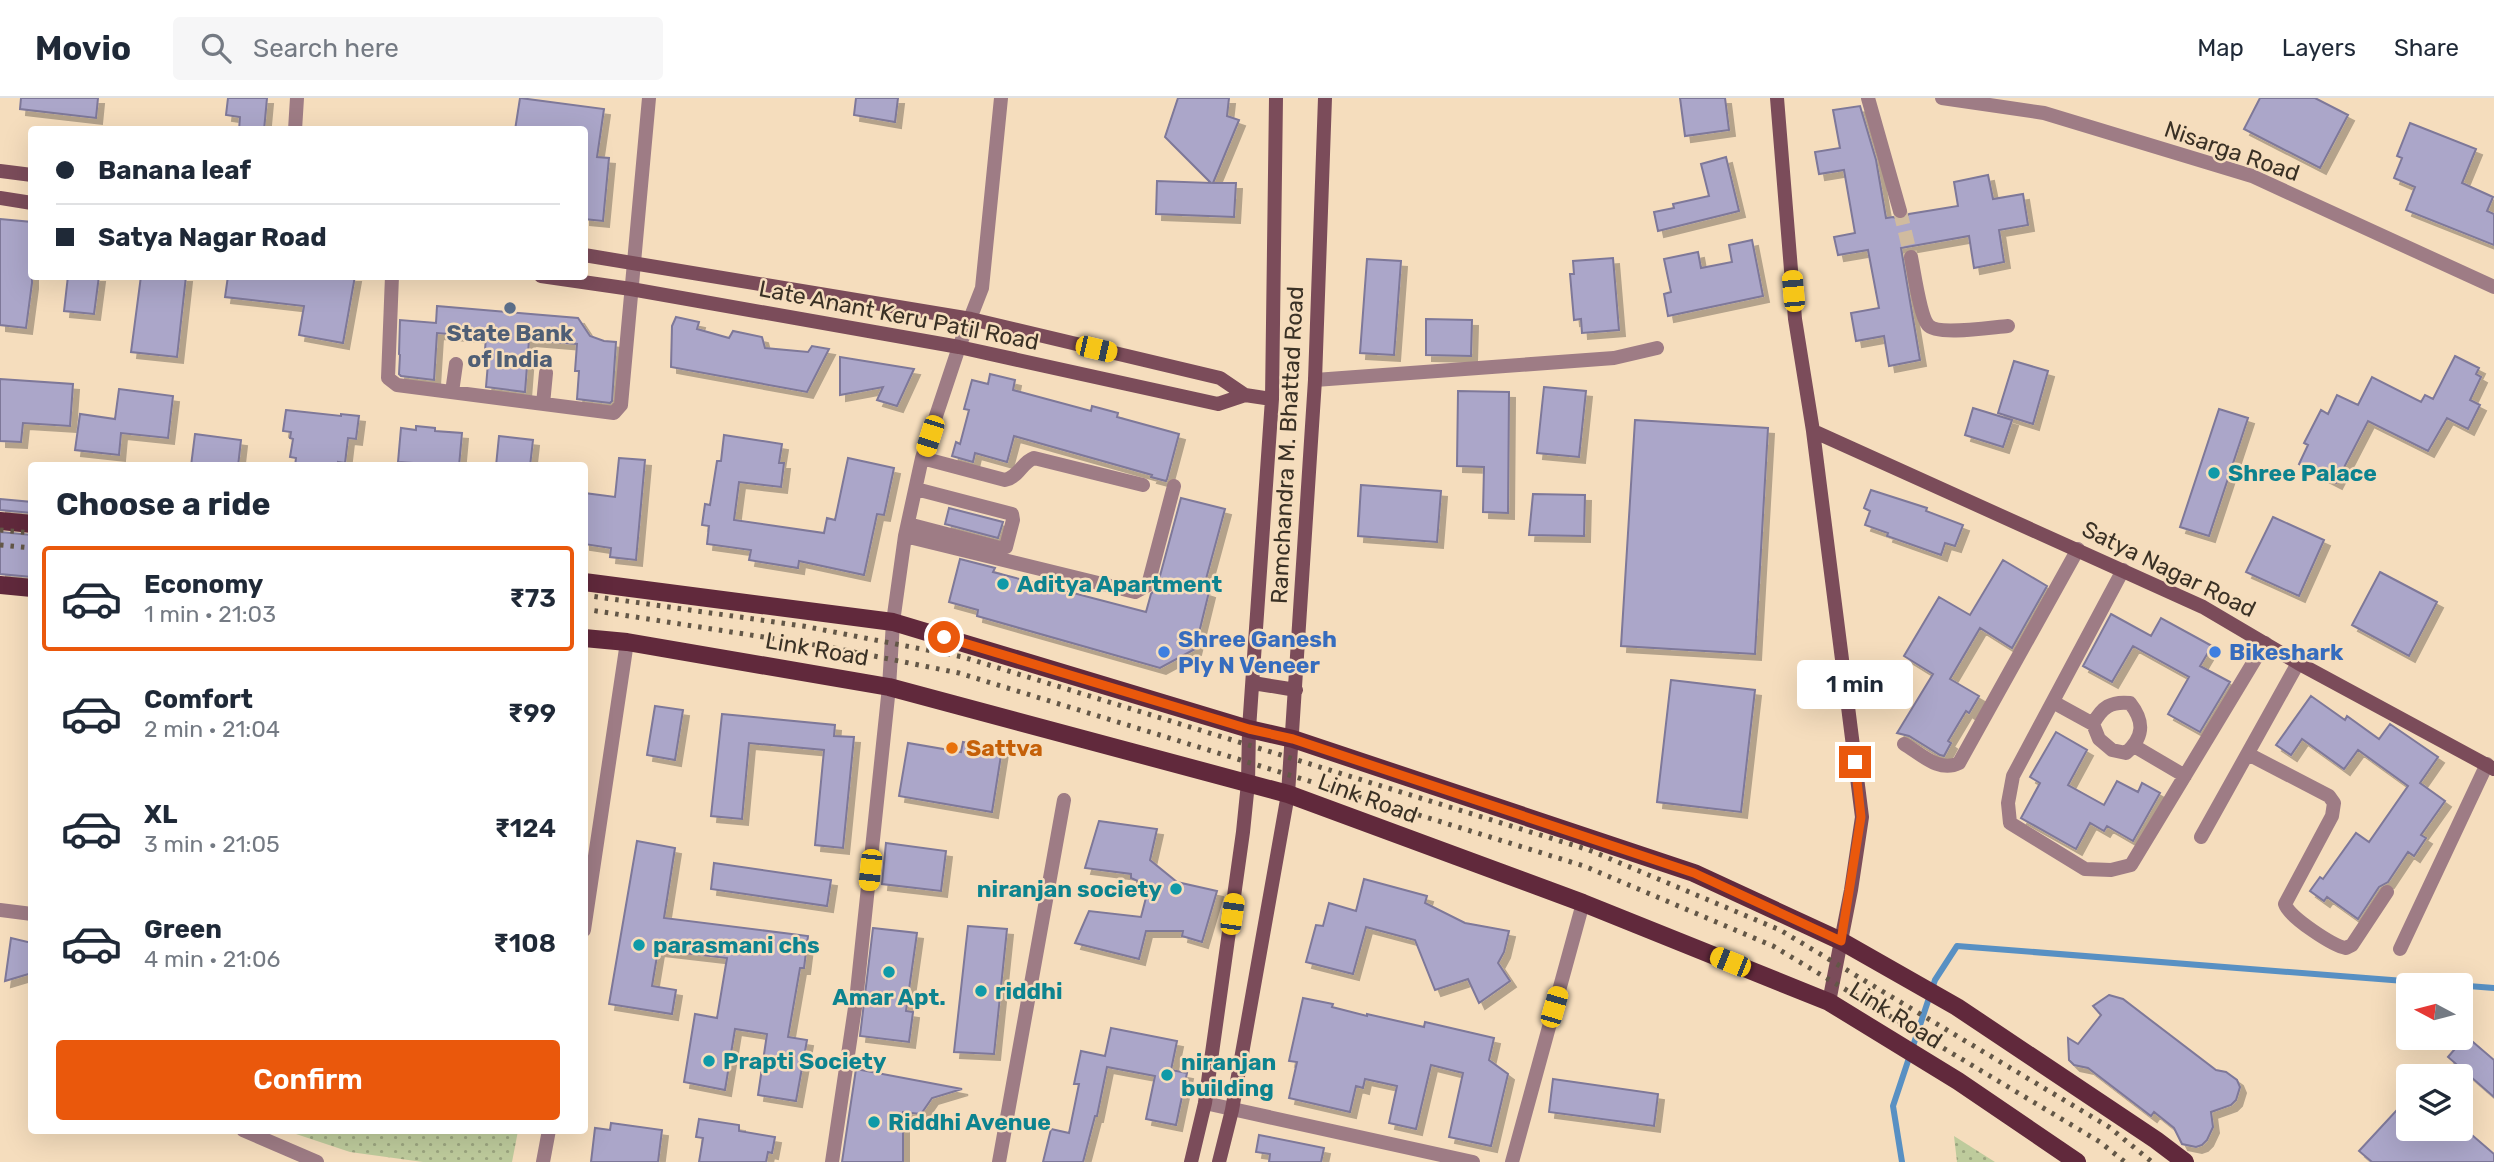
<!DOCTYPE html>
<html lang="en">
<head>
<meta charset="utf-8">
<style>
	:root { --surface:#fff; --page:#f6f6f7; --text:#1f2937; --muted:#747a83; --line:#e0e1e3; --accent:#ea580c }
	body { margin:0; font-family:Rubik,sans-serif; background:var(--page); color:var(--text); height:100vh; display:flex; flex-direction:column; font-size:26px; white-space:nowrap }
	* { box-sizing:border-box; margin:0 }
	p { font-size:23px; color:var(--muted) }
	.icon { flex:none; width:38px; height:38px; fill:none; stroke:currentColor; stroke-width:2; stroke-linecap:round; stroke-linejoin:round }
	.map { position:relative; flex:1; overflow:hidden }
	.drawer { position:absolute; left:28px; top:364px; width:560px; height:672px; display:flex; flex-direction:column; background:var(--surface); border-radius:7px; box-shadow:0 7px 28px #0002 }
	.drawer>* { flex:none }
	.guide { position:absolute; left:28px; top:28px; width:560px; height:154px; border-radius:7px; box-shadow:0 7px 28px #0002; display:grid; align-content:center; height:154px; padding:0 28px; background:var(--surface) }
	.needle { width:46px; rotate:277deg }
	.buttons { position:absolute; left:2396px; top:875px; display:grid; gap:14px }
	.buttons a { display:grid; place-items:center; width:77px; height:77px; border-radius:7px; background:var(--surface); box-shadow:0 7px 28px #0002; font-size:35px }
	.end { position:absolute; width:32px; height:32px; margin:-16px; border:9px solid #ea580c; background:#fff; box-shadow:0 0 0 4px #fff }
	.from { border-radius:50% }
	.bubble { position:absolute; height:49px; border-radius:7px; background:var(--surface); box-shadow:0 7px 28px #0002; font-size:23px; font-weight:600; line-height:49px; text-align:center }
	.car { position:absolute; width:21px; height:42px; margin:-21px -10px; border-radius:9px; box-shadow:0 0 5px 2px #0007; background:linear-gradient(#f5c518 24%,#345 0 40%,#f5c518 0 76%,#345 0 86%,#f5c518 0) }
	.guide b { display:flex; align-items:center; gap:24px; height:66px; font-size:26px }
	.guide b+b { border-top:2px solid var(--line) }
	.guide i { width:18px; height:18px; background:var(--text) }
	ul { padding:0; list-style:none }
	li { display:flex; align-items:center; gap:21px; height:105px; margin:0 14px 10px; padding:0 14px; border:4px solid transparent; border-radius:7px }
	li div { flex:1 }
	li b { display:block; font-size:26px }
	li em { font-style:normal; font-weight:600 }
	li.on { border-color:var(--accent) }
	li>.icon { width:63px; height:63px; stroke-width:1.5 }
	h2 { padding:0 28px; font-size:32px; line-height:84px }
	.action { display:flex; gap:14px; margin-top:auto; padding:14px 28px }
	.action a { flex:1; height:80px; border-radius:7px; background:var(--accent); color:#fff; font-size:28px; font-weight:600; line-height:80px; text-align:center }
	header { display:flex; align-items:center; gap:42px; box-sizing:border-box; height:98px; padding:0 35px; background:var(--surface); border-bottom:2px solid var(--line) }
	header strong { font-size:33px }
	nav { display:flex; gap:38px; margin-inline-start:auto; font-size:24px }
	.search { width:490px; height:63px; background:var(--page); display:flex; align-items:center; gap:18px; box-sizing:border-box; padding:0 24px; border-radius:7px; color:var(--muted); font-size:26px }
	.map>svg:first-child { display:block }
</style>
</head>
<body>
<header>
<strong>Movio</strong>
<div class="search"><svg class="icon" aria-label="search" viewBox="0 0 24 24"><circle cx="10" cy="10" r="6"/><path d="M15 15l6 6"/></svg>Search here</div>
<nav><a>Map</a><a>Layers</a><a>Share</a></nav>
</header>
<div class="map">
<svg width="2494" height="1064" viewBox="0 0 2494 1064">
	<defs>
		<pattern id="park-dots" width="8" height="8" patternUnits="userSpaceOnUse" patternTransform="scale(1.75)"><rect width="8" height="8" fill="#becb9c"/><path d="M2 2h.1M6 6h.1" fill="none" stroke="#9ba57f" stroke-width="1.8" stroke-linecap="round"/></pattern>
		<filter id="shadow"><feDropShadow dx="6" dy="6" stdDeviation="0" flood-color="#0004"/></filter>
	</defs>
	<rect width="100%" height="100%" fill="#f5ddbd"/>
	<path fill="url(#park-dots)" d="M287,1033l231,-1v1l-6,31h-89l-73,-10z
		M1954,1038l41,26h-38z"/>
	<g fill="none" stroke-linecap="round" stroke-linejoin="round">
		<path stroke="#5890c3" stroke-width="6" d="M1902,1064l-9,-56 42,-126 22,-34 537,42"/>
	</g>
	<path fill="#aba6c9" stroke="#7e7899" stroke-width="2" filter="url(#shadow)" d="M21,0h77l-2,20 -76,-9z
		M228,0h39l-3,32h-25l1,-13 -14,-2z
		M520,0l84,11 -7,48 12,1 -6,63 -19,-2v-89h-69z
		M856,0h42l-3,24 -41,-7z
		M1178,0h51l-2,18 12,4 -26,63h23l-2,34 -78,-3 1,-33 54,2 -46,-46z
		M1680,0h45l4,32 -44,6z
		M2260,0h55l33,17 -28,53 -76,-39z
		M1860,8l16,54 10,58 7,-1 9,3 7,-6 49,-8 -4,-24 34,-7 5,24 30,-5 5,31 -29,5 5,32 -30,6 -5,-32 -68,12 19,112 -31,6 -5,-30 -28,5 -5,-28 28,-5 -11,-58 -30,5 -4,-18 21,-4 -11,-63 -25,4 -4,-22 25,-4 -7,-38z
		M2410,25l66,26 -14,34 31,14 -6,14 7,3v31l-88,-35 9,-23 -21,-9 8,-20 -5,-2z
		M1726,59l13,54 -81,20 -4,-19 20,-4 -1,-4 36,-8 -8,-32z
		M0,121l32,3v61l-6,45 -26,-3z
		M1752,142l11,56 -95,20 -4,-22 7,-2 -7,-33 34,-7 3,16 31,-6 -3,-17z
		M1613,160l6,72 -37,3 -1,-14 -7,1 -4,-46h4l-1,-13z
		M1367,161l34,2 -7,94 -34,-2z
		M68,178h31l-5,38 -30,-3z
		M141,178h45l-9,81 -46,-5z
		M228,178h127l-12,67 -44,-8 5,-29 -79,-9z
		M437,208l141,12 12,18 14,5 12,1 -4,59 -2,2 -33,-4 2,-28h-4l2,-27 -48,-4 -4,52 -39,-5 2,-24h-4l2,-26 -49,-4 -3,47 -33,-4 -2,-2 1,-19 -1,-1 1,-34 36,3z
		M676,219l23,5 -2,7 32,9 4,-7 29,6 3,11 43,4 4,-6 17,3 -22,43 -136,-25 1,-41z
		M1426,221l46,1 -1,36 -45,-1z
		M2455,258l24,12 -3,6 5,3 -11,23 10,5 -12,24 -21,-11 -19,33 -60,-30 -32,62 -37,-19 9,-19 -4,-2 17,-33 7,4 9,-19 21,10 14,-28 49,25 4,-7 8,4z
		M840,259l74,12 -17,37 -20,-6 6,-13 -43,8z
		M2014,263l34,10 -15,53 -35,-11z
		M990,276l25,6 -2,10 78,21 1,-5 26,7 -1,4 62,17 -12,45 -1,2 -15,-4 1,-2 -138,-39 -7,26 -32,-9 -2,9 -21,-6 4,-14 4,2 9,-34 -5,-1 8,-29 16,4z
		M0,281l73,5 -3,42 -47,-3 -2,19 -21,-1z
		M1544,289l42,4 -7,66 -42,-4z
		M119,291l54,7 -5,42 -47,-5 -2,22 -44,-5 5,-36 35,5z
		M1458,293l51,1 -1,121 -25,-1 1,-45 -27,-1z
		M1973,310l39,12 -9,27 -38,-12z
		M2219,311l29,9 -39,118 -29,-9z
		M286,312l55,6v-2l18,2 -3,23 -8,-1 -3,25 -7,-1v4h-43l1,-8 -6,-1 3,-18 -3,-1 1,-6 -8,-1z
		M1635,322l133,8 -13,226 -134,-8z
		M416,328l19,2v3l27,2 -3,33 -61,-4 3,-34 15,2z
		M195,336l46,6 -3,26h-47z
		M724,337l58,9 -3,19h5l-3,24 -42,-5 -5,38 90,13 3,-15 8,2 13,-62 46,10 -10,47 -7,-1 -13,61 -65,-14 -1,7 -49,-8 2,-10 -44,-6 2,-18 -7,-1 3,-21 5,1 7,-44h4z
		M499,338l34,4 -3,26h-34z
		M619,360l26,2 -9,100 -26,-3 1,-9 -27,-4v-51l31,4z
		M1361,387l80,6 -4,51 -79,-6z
		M1871,392l56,18 -1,3 37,14 -8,21 -10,-3 -4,12 -54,-19 1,-3 -23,-8 5,-14 -6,-3z
		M1533,396l52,1 -1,41 -55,-1z
		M1181,400l44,11 -22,81 6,2 -14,57 -35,19 -183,-52 1,-6 -29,-8 11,-43 35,9 -2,4 153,40 5,-18 6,-7z
		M0,401l32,3v11l-32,-3z
		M949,410l54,14 -5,16 -53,-14z
		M2273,419l51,23 -25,56 -53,-24z
		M0,434l32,3v42l-32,-3z
		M2003,462l44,26 -35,62 -32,-20 -30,51 29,17 -10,17 -3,-2 -18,30 3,2 -7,13 -4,-1 -31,-19 -12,-3 36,-59 -29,-18 35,-59 31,18z
		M2380,474l57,30 -28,54 -57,-31z
		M2111,516l40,22 10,-18 51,28 -12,20 30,16 -30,50 -32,-18 21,-37 -56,-31 -21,36 -29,-16z
		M1671,582l84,10 -14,122 -84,-10z
		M2311,598l34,24 2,-4 32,23 11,-15 48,33 -18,26 25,18 -24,34 5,3 -12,18 -6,-4 -20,30 -9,5 -21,32 -31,-22 -3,4 -14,-10 10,-14 3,2 33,-46 13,9 39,-56 -50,-36 -14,19 -42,-30 -11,16 -15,-10z
		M655,608l28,4 -8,50 -28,-5z
		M722,616l113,11 -1,11 20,1 -11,111 -28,-3 9,-95 -75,-7 -7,76 -31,-3z
		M2056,634l31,18 -19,35 36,20 13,-24 21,11 4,-9 18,10 -27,48 -26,-15 -3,5 -14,-8 -14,26 -55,-31 19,-35 -10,-6z
		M963,644l39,7 -10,63 -93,-16 9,-53 53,9z
		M1099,723l58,8 -7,31 27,22 40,9 -15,51 -20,-6 1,-5h-37l-7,28 -64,-16 14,-32 52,6 8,-31 -18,-8v-4l-46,-6z
		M637,743l38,7 -11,70 144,18 -4,32h-4l-12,69 19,3 -11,61 -38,-6 9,-61 -32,-5 -10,61 -41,-8 11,-68 22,4 10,-60 -69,-8 -6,36 24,4 -4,24 -63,-10z
		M886,745l60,8 -5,40 -59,-7z
		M714,765l117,17 -4,26 -116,-17z
		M1364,781l63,17 -2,7 40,20 44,8 -5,21 -6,11 12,18 -31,22 -11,-24 -33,11 -20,-50 -49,-13 -13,47 -47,-12 10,-37 7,1 6,-23 27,8z
		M968,828l39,3 -13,125 -40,-2z
		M873,830l44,5 -11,78 7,1 -4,30 -49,-6z
		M11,840l21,5v30l-27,8z
		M2109,897l14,4 93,71 10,2 11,8 3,7 -4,13 -5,5 -20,7 2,15 -6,13 -5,5 -6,2 -14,-3 -8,-16 -20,-16 -3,4 -63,-48 -14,-3 -5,-5 -1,-22 10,6 23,-29 -8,-9z
		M1303,900l30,6 -1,3 35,9v-2l57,13 1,-5 69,16 -5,22 19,14 -17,72 -42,-9 14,-64 -32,-8 -15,64 -27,-6 8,-37 -32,-7 -2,9 -7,-2 -6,26 -61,-14 8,-36 -8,-1z
		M1111,930l66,13 -6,29 16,3 -11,52 -30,-6 9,-43 -48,-9 -10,49h-2l-12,46h-40l8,-33 18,4 10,-49h-5l7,-33 24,5z
		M2466,938l28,24v37l-46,-40z
		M856,971l106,20 -30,9 -11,16 -18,-2v50h-61z
		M1553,981l105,15 -4,32 -105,-14z
		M2408,1000v31h57l29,25v8h-122l-13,-11z
		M699,1021l40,6v6l36,6 -3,16 -4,-1 -2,10h-67l4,-24 -7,-1z
		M611,1025l51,7 -4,32h-67l4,-34 15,2z
		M1259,1037l65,13 -3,14h-52l1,-8 -14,-2z"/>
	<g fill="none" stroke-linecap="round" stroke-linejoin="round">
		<path stroke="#d0bb9f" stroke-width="14" stroke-dasharray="14 7" stroke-linecap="butt" d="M1900,113l11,46"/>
		<path stroke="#9e7c85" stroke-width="14" d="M1868,0l32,113
			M1942,0l102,15 208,63 242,111
			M295,32l2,-32
			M1911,159c3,14 9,59 17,68 9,11 65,2 80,1
			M392,178l-4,102 9,7 217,28 7,-8 28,-307
			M1315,282l299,-22 43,-10
			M452,294l4,-28
			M543,306l3,-31
			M922,360l83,22c14,-3 17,-18 29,-22l109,27
			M908,426l92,24 6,-1 7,-27 -1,-6 -96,-25
			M905,438l230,56 13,-7 26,-99
			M2123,472l-110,206 -5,27 2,20 75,46 26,1 20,-5 134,-222
			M2053,604l40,22 6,15 13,11 14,3c18,-16 19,-31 4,-50 -19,-2 -28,4 -37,21
			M1904,646c17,10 35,29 55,19l119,-214
			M2134,648l51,30
			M2248,656l81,42 5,7 -2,13 -47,88c4,13 48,42 61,44l6,-3 35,-53
			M2201,739l97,-174
			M0,812l32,4
			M584,832l43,-288
			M2400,851l87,-185
			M1205,1005l268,59
			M243,1032l74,32
			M543,1064l6,-32
			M832,1064l24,-161 33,-314 4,-65 12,-86 17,-78 37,-111 23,-59 19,-190
			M999,1064l65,-362
			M1512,1064l71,-259"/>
		<path stroke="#7b4c5a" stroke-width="14" d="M1777,0l18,221 18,112 49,386 -11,73 -22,112
			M0,73l32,4
			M0,100l32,5
			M584,157l387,64 249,59 25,17 27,4
			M541,178l90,13 328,58 259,57 27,-9
			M1813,333l390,176 95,56 196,106
			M1253,585l43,7
			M1191,1064l14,-59 38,-271 5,-49 1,-54 23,-330 4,-301
			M1219,1064l13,-52 56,-316 27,-414 10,-282"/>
		<path stroke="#61293c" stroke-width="18" d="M0,423l32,3
			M584,484l309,40 356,107 44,10 401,134 147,68 116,66 199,133 29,22
			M0,487l32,3
			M584,540l43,4 262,45 399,107 295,109 246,99 129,79 119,81"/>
		<path stroke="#635747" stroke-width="5" stroke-dasharray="3.5 7" stroke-linecap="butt" d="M0,432l32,3
			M0,447l32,3
			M584,497l219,31 160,31 626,193 191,80 329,197 43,35
			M584,511l250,39 125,25 625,193 189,80 327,196 25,20"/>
	</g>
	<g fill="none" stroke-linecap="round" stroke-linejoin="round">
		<path stroke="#ea580c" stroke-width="9" d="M944,539l305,92 44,10 401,134 147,68 20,-124 -6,-55"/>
	</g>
	<circle fill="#5c6f8a" stroke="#f5ddbd" stroke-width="2.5" cx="510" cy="210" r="7"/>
	<g fill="#0f9aa8" stroke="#f5ddbd" stroke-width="2.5">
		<circle cx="2214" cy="375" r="7"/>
		<circle cx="1003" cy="486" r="7"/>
		<circle cx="1176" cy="791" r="7"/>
		<circle cx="639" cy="847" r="7"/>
		<circle cx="889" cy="874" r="7"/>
		<circle cx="981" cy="893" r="7"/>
		<circle cx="709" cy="963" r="7"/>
		<circle cx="1167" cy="977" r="7"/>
		<circle cx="874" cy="1024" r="7"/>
	</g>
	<g fill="#3f7fe0" stroke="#f5ddbd" stroke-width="2.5">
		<circle cx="1164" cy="554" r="7"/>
		<circle cx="2215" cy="554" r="7"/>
	</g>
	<circle fill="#e8710a" stroke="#f5ddbd" stroke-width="2.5" cx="952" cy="650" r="7"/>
	<g text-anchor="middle" stroke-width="5" stroke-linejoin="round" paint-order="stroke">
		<g font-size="23" fill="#3a3125" stroke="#f5ddbd">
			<text transform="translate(2232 53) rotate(19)" y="8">Nisarga Road</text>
			<text transform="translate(899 217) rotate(11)" y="8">Late Anant Keru Patil Road</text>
			<text transform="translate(1287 347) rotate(-87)" y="8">Ramchandra M. Bhattad Road</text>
			<text transform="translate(2169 471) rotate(26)" y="8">Satya Nagar Road</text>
			<text transform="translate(817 551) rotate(10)" y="8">Link Road</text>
			<text transform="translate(1368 700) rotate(20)" y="8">Link Road</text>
			<text transform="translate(1896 917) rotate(32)" y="8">Link Road</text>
		</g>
		<g font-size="23" font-weight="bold" fill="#4e5e75" stroke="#f5ddbd">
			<text x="510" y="243">State Bank<tspan x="510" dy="26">of India</tspan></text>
		</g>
		<g font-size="23" font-weight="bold" fill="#0d838f" stroke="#f5ddbd" text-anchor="start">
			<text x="2228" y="383">Shree Palace</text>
			<text x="1017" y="494">Aditya Apartment</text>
			<text x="1162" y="799" text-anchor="end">niranjan society</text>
			<text x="653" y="855">parasmani chs</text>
			<text x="995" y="901">riddhi</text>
			<text x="889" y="907" text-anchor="middle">Amar Apt.</text>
			<text x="723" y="971">Prapti Society</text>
			<text x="1181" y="972">niranjan<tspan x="1181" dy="26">building</tspan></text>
			<text x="888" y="1032">Riddhi Avenue</text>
		</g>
		<g font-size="23" font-weight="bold" fill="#366cbe" stroke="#f5ddbd" text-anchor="start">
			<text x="1178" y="549">Shree Ganesh<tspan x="1178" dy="26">Ply N Veneer</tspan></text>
			<text x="2229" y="562">Bikeshark</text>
		</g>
		<g font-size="23" font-weight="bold" fill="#c56008" stroke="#f5ddbd" text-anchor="start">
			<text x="966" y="658">Sattva</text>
		</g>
	</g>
</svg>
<div class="buttons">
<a><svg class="needle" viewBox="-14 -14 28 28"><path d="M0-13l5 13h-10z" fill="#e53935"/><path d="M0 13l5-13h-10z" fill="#747a83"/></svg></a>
<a><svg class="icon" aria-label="layers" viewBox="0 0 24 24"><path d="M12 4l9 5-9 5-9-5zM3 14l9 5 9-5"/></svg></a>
</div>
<i class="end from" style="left:944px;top:539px"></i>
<i class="end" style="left:1855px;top:664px"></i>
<div class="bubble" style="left:1797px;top:562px;width:116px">1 min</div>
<i class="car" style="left:1793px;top:193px;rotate:355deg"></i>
<i class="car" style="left:1096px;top:251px;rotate:103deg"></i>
<i class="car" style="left:930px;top:338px;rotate:198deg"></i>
<i class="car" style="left:870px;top:772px;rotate:186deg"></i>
<i class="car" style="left:1232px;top:816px;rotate:8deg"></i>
<i class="car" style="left:1730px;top:864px;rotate:292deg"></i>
<i class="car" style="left:1554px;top:909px;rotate:16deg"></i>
<div class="guide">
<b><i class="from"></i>Banana leaf</b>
<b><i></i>Satya Nagar Road</b>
</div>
<section class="drawer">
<h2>Choose a ride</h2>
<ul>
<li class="on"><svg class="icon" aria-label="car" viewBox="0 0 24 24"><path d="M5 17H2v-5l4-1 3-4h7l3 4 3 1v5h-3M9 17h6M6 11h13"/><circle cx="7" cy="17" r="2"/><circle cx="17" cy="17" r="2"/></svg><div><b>Economy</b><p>1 min · 21:03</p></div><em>₹73</em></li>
<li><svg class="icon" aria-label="car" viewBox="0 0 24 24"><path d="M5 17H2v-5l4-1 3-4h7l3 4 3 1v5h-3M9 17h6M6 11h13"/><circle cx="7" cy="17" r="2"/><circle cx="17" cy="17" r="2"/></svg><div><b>Comfort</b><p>2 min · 21:04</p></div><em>₹99</em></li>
<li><svg class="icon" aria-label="car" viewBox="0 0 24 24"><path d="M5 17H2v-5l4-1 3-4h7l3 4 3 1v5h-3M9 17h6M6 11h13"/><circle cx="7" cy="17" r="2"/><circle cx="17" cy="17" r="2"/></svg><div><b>XL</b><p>3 min · 21:05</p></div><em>₹124</em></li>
<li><svg class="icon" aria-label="car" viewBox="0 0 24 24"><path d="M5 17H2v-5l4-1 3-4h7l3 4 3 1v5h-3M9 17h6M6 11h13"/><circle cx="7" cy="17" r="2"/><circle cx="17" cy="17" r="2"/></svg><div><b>Green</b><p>4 min · 21:06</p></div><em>₹108</em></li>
</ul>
<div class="action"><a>Confirm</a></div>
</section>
</div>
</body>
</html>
